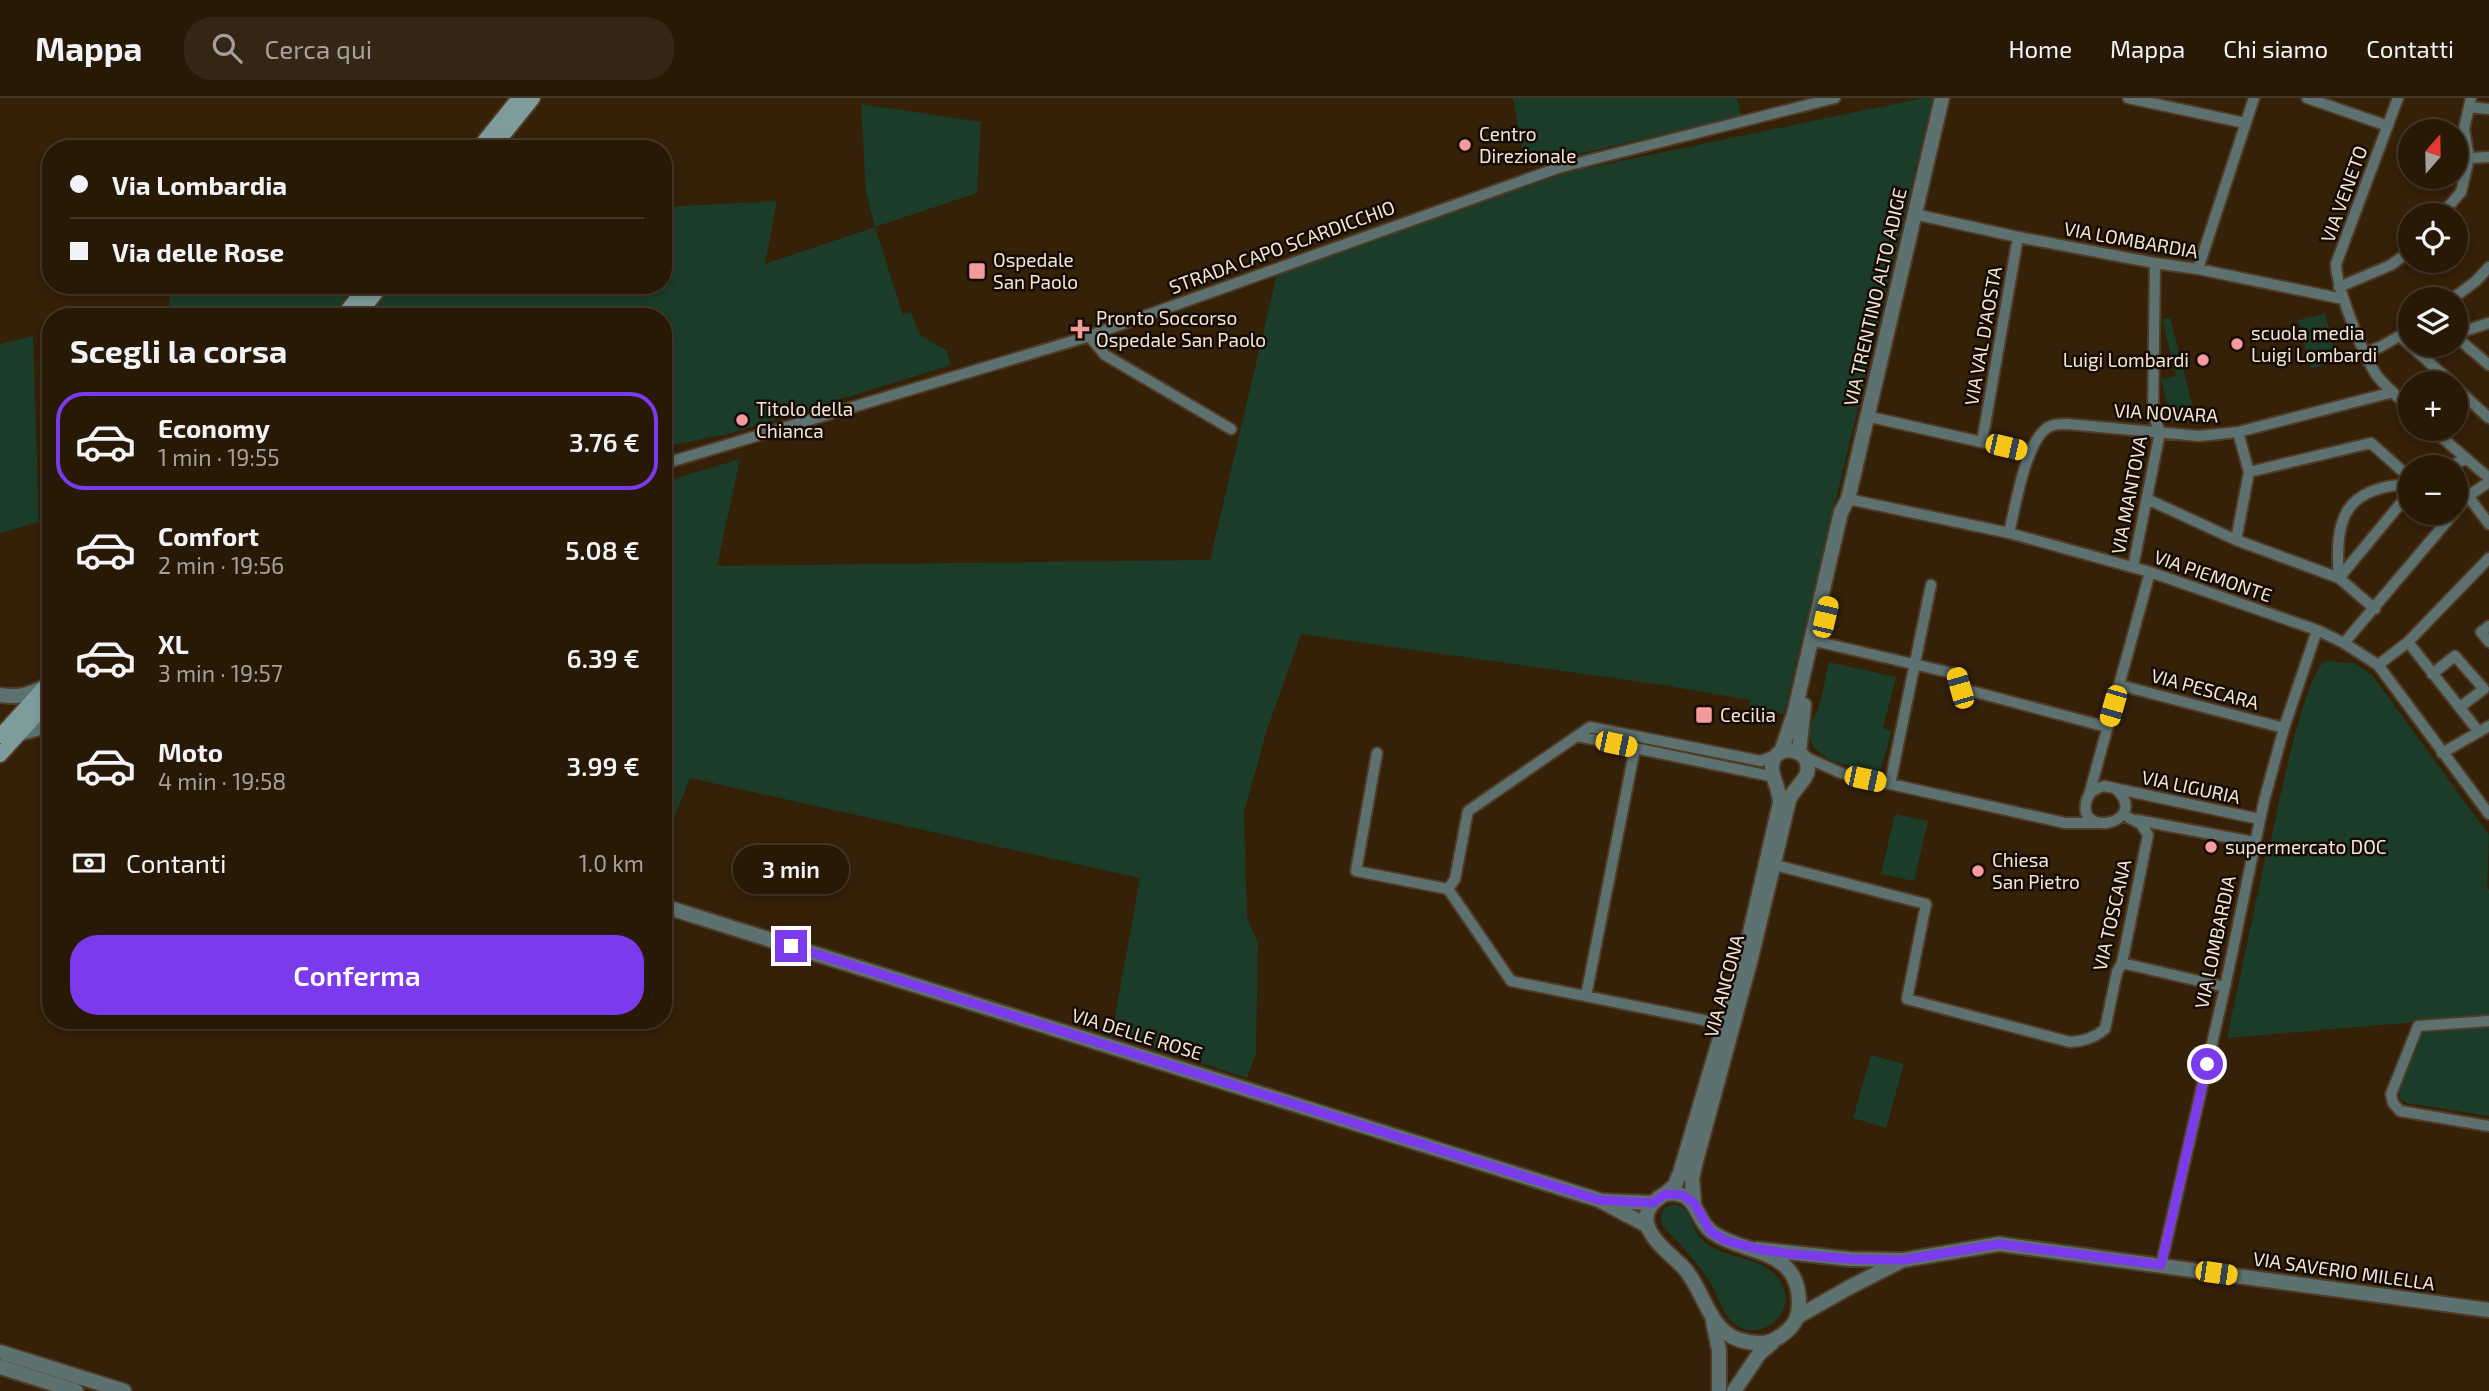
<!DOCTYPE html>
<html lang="it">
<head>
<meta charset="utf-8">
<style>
	:root { --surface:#281806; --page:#342514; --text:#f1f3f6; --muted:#a5a09b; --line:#443728; --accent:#7c3aed }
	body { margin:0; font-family:"Exo 2",sans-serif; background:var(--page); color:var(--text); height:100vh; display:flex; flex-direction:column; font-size:26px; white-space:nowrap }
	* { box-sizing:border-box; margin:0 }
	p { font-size:23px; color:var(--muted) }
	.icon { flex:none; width:38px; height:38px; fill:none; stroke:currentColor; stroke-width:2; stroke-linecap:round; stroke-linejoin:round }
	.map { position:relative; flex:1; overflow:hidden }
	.sheet { position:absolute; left:42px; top:210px; width:630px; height:721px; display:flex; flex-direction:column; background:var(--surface); border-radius:28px; box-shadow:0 4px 10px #0003,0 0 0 2px var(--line) }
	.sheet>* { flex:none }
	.hud { position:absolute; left:42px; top:42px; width:630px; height:154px; border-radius:28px; box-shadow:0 4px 10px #0003,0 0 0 2px var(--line); display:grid; align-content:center; height:154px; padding:0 28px; background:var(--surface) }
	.needle { width:46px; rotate:20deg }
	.tools { position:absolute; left:2398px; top:21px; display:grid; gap:14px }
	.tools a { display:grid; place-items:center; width:70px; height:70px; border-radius:50%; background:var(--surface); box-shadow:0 4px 10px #0003,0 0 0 2px var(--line); font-size:35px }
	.end { position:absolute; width:32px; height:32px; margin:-16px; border:9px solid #7c3aed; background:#fff; box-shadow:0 0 0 4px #fff }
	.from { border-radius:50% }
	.bubble { position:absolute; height:49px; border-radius:24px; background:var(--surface); box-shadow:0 4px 10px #0003,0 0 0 2px var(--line); font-size:23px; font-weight:600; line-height:49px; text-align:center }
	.car { position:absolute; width:21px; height:42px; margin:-21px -10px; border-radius:9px; box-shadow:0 0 5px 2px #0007; background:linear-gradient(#f5c518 24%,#345 0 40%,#f5c518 0 76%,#345 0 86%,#f5c518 0) }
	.hud b { display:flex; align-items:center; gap:24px; height:66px; font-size:26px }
	.hud b+b { border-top:2px solid var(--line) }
	.hud i { width:18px; height:18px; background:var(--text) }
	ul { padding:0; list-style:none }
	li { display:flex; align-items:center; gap:21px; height:98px; margin:0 14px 10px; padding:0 14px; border:4px solid transparent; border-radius:28px }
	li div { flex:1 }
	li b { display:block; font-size:26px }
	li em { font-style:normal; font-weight:600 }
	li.on { border-color:var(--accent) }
	li>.icon { width:63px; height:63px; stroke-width:1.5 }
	h2 { padding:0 28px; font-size:32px; line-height:84px }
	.pay { display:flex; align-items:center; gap:18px; height:77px; padding:0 28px; font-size:26px }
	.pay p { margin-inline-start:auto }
	.button { display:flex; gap:14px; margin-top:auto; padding:14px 28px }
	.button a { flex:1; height:80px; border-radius:28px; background:var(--accent); color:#fff; font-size:28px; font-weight:600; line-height:80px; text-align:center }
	header { display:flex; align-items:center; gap:42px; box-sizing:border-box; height:98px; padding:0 35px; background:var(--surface); border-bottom:2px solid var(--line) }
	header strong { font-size:33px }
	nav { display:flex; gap:38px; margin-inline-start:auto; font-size:24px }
	.search { width:490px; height:63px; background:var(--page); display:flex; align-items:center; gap:18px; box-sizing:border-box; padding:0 24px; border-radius:28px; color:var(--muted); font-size:26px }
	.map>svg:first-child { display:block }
</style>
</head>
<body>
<header>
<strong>Mappa</strong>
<div class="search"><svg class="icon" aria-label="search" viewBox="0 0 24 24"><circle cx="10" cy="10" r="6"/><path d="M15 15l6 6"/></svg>Cerca qui</div>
<nav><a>Home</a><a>Mappa</a><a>Chi siamo</a><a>Contatti</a></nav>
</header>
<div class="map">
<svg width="2489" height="1293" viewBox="0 0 2489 1293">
	<rect width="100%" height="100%" fill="#352008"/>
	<path fill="#1b3c28" d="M1513,0h224l4,18 -197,46 -21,-8z
		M1923,0h10l-149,616 -35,-6 1,-8 -87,-15 -362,-51 -35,99 -22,79 3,105 11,26 -2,110 -9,25 -135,-44 28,-156 -450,-100 -27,69v-365l77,-23 -23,107 493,-6 67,-286 291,-102z
		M861,6l120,18 -4,71 -102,34 28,88 8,-2 9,22 27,16 4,14 -219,68 -69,14v-130h-494l1,-32h493v-78l114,-6 -12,63 110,-37 -9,-35z
		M2325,216l12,47 -26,8 -13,-49z
		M2170,220l26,101 -24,4 -11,-44 15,-3 -14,-57z
		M33,238l6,186 -39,11v-189z
		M2325,563l29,2 18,12 117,160 -2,54 2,1v126l-262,22 40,-188h2c7,-32 34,-174 56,-189z
		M1829,564l67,15 -13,51 9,3 -12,41c-21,-2 -73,-11 -71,-41 0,-8 5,-13 8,-20 6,-14 8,-34 12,-49z
		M1895,716l33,7 -14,60 -33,-7z
		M2489,927v91l-82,-13 -7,-4 -1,-10 24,-59z
		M1871,957l33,9 -18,64 -33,-10z
		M1674,1106l11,5c9,12 7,24 22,35 22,16 62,13 75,40 15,29 -21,60 -48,40 -13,-11 -15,-28 -24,-42 -9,-14 -19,-26 -30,-38 -6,-7 -13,-12 -18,-20l-1,-7 3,-8z"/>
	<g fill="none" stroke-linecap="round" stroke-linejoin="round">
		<g stroke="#503c25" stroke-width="14">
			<path id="minor" d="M2128,0l117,25
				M2307,0l81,28
				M2398,0l-62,166c0,22 28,95 42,113 9,11 21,21 32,31
				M2470,9l19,2
				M2469,60l20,-1
				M1914,116l104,23 137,26 43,6 145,30
				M2441,117l20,-23 8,-34 -5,-29 7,-31
				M2198,171l56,-171
				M2339,189l52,-22 19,-14
				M2452,201l24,-18 13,-14
				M2455,236l34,-11
				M1089,238l16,19 126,74
				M2400,238l52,47
				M2455,238l34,29
				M2366,254l14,-5 30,-17
				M2455,289l34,31
				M1866,318l164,37
				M2432,331l57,49
				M1982,344l36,-205
				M663,366l420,-126 475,-170 277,-70
				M2449,369l16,-8
				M2249,374l122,-29 39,35
				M2468,398l21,28
				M1848,401l161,34 141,39 167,58 27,13 34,22 111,149
				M2147,401l89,41 103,38c-5,-59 5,-91 71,-94
				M2455,413l13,-15 21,-14
				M2009,435c6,-24 17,-98 42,-107 4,-2 11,-2 16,-2l132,12 39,-4 155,-40
				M2236,442l13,-68 -11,-40
				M2133,469l27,-135 -7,-17 2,-152
				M2375,511l-36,-31 71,-86
				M2489,528l-8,6 8,10
				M1819,544l137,32 4,14 147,39
				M2408,544l71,90
				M2344,545l110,-130
				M2378,567l30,-23 81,-84
				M2432,576l23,-18 29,33 -24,18
				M2119,587l165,43
				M1577,638l198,41
				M1377,655l-21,118 92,18 63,92 212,43
				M2442,655l47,-27
				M1803,658l38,17 224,50h33
				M1890,686l41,-199
				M2116,691c36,34 -42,51 -29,10 3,-8 9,-11 17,-13l155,33
				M2089,697l61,-223
				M2137,722l117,22
				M1775,767l151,39 -19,95 163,43c14,-1 24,-4 35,-13l12,-57 5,-9 26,-128 -7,-11 -12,-6
				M1448,791l7,-10 13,-68 122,-84 171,34 15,-6
				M2122,865l103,24
				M1586,898l49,-248
				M2489,923l-71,5 -27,68 2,9 7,8 89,15
				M2161,1167l64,-278 39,-186 20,-73 33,-98"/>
		</g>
		<g stroke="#503c25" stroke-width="18">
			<path id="tertiary" d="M0,597c17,3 29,0 44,-8
				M21,635l30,-8
				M1781,654l13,-38 47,-202 7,-13 94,-401
				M1799,654l5,-47
				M663,808l936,294 49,26
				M1665,1096l10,-9 5,-12 65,-219 35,-151c0,-14 -9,-26 -8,-37 1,-25 42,-18 35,7 -3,9 -14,17 -18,27l-38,158 -56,207 -3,13 2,25
				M1665,1096c35,-5 28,27 50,40 32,21 84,14 84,69 0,16 -6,25 -20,34 -10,7 -19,7 -31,5 -40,-7 -40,-45 -63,-73 -12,-13 -33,-27 -38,-45 -3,-14 7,-24 18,-30z
				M1604,1103l49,2
				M1757,1151l93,10 53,1 96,-16 490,66
				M1799,1218l49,-28 51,-26
				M1713,1223l6,29v41
				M0,1254l124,39
				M0,1269l76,24
				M1734,1293l25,-37 13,-11"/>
		</g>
		<g stroke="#503c25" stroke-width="18">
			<path id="secondary" d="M478,51l41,-51
				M492,51l41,-51
				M342,219l26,-32
				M357,219l25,-32
				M0,638l51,-56
				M0,657l51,-56"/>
		</g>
		<use href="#minor" stroke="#5e7171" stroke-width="10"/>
		<use href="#tertiary" stroke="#5e7171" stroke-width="14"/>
		<use href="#secondary" stroke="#7e9c9c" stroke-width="14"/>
	</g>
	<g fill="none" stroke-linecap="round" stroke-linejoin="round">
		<path stroke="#7c3aed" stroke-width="9" d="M791,848l808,254 54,3 12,-9 17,1 12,8 17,29 16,9 31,8 33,5 59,5 53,1 96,-16 162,21 46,-201"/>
	</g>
	<g fill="#f49b9f" stroke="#160c04" stroke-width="2.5">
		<circle cx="1465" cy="47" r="7"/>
		<rect x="968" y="164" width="18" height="18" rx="3.5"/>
		<path d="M1076.5 220.5h7v7h7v7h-7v7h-7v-7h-7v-7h7z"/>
		<circle cx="2237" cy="246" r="7"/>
		<circle cx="2203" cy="262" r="7"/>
		<circle cx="742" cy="322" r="7"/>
		<rect x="1695" y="608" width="18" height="18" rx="3.5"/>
		<circle cx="2211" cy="749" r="7"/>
		<circle cx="1978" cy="773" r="7"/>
	</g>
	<g text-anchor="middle" stroke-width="5" stroke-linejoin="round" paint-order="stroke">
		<g font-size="19" fill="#f4e5d7" stroke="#160c04" text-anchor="start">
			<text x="1479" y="43">Centro<tspan x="1479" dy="22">Direzionale</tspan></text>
			<text x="993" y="169">Ospedale<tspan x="993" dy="22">San Paolo</tspan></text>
			<text x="1096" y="227">Pronto Soccorso<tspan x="1096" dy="22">Ospedale San Paolo</tspan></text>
			<text x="2251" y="242">scuola media<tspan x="2251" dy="22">Luigi Lombardi</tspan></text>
			<text x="2189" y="269" text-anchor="end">Luigi Lombardi</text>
			<text x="756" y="318">Titolo della<tspan x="756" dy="22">Chianca</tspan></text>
			<text x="1720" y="624">Cecilia</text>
			<text x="2225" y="756">supermercato DOC</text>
			<text x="1992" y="769">Chiesa<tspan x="1992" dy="22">San Pietro</tspan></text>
		</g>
		<g font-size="19" fill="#f4e5d7" stroke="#160c04">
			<text transform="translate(2344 96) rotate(-70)" y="7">VIA VENETO</text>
			<text transform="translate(2131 142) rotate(10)" y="7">VIA LOMBARDIA</text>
			<text transform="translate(1282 149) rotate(-20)" y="7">STRADA CAPO SCARDICCHIO</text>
			<text transform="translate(1875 199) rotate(-77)" y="7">VIA TRENTINO ALTO ADIGE</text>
			<text transform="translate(1983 238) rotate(-80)" y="7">VIA VAL D'AOSTA</text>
			<text transform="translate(2166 315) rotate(3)" y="7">VIA NOVARA</text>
			<text transform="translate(2129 397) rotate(-79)" y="7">VIA MANTOVA</text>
			<text transform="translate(2213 478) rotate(19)" y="7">VIA PIEMONTE</text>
			<text transform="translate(2205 591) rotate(15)" y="7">VIA PESCARA</text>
			<text transform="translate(2191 689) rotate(12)" y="7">VIA LIGURIA</text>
			<text transform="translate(2112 817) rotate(-77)" y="7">VIA TOSCANA</text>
			<text transform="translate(2215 844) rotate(-78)" y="7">VIA LOMBARDIA</text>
			<text transform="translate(1724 888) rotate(-75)" y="7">VIA ANCONA</text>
			<text transform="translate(1137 936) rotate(17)" y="7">VIA DELLE ROSE</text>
			<text transform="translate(2344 1173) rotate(8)" y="7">VIA SAVERIO MILELLA</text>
		</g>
	</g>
</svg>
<div class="tools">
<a><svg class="needle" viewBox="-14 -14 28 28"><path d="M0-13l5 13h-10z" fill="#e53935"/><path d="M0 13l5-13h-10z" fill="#a5a09b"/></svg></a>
<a><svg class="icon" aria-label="locate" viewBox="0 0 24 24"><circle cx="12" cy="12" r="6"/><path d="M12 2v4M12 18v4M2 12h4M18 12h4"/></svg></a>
<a><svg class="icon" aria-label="layers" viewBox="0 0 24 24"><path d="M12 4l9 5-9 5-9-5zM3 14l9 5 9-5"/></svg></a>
<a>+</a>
<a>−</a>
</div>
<i class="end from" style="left:2207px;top:966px"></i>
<i class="end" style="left:791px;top:848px"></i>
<div class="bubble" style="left:733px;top:747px;width:116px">3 min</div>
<i class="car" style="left:2006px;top:349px;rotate:103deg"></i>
<i class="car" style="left:1825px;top:519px;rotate:13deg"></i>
<i class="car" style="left:1960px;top:590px;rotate:344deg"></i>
<i class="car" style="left:2113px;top:608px;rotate:196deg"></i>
<i class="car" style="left:1616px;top:646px;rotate:102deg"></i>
<i class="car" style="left:1865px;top:681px;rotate:102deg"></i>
<i class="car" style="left:2216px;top:1175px;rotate:98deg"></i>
<div class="hud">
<b><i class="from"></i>Via Lombardia</b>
<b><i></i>Via delle Rose</b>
</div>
<section class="sheet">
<h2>Scegli la corsa</h2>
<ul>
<li class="on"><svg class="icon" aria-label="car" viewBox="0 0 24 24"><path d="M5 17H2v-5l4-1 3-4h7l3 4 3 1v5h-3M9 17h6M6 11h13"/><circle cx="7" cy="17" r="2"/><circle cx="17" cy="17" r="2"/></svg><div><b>Economy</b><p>1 min · 19:55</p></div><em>3.76 €</em></li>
<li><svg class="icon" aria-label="car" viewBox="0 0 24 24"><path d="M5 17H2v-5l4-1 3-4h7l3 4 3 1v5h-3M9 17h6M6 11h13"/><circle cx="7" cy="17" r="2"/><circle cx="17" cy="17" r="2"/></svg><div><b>Comfort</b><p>2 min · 19:56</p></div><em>5.08 €</em></li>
<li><svg class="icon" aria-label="car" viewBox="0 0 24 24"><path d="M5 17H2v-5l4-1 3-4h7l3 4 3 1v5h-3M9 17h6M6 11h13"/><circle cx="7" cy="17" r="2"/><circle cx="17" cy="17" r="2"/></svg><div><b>XL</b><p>3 min · 19:57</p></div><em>6.39 €</em></li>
<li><svg class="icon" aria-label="car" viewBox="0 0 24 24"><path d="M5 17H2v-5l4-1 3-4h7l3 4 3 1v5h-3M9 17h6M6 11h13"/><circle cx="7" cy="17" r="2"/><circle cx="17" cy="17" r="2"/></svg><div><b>Moto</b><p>4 min · 19:58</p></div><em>3.99 €</em></li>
</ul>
<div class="pay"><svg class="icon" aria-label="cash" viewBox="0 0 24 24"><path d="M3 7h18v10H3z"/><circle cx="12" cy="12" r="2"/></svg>Contanti<p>1.0 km</p></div>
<div class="button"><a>Conferma</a></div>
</section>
</div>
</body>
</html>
